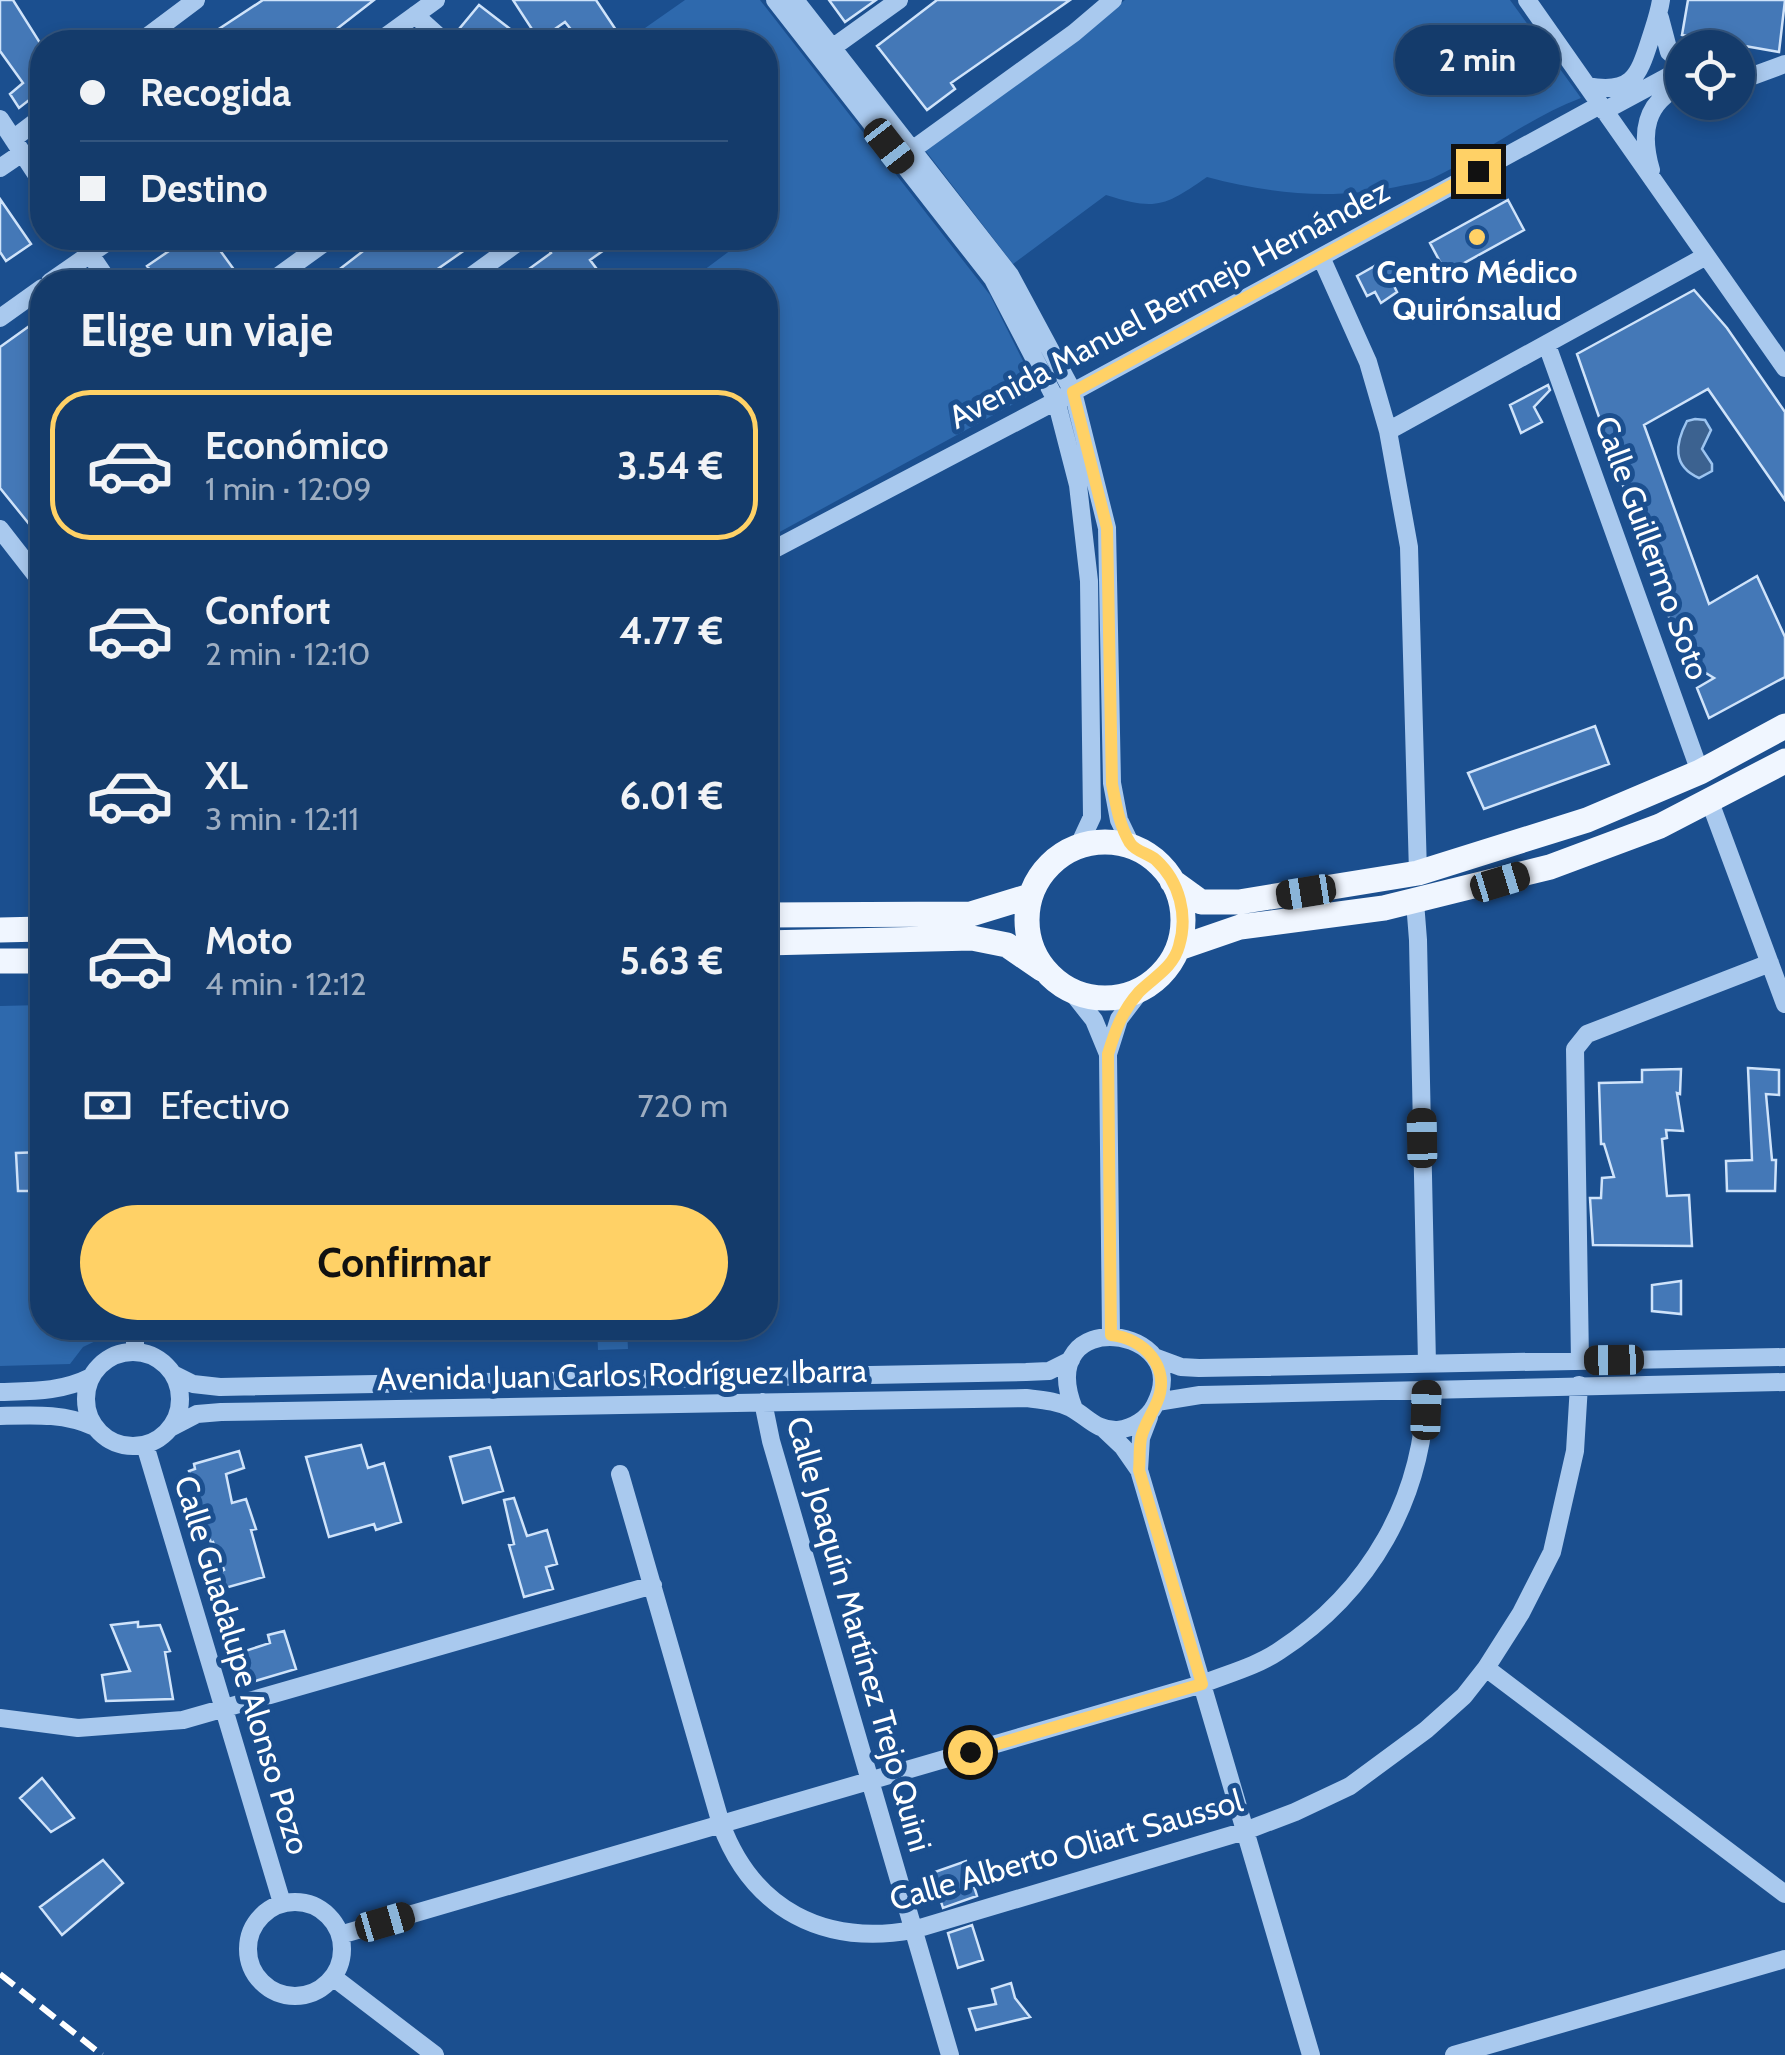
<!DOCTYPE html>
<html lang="es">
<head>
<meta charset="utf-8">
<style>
	:root { --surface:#143b6b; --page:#214673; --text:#f1f3f6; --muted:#9dadc1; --line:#33557e; --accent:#ffd166 }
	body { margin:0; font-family:Cabin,sans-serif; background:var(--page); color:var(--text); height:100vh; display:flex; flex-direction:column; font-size:38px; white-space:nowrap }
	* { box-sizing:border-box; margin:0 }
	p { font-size:32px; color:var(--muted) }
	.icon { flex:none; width:55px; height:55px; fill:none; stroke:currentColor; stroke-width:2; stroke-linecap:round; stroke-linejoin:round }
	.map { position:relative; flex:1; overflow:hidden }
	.sheet { position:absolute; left:30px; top:270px; width:748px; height:1070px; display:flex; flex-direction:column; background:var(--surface); border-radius:40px; box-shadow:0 5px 15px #0003,0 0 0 2px var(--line) }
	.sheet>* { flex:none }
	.banner { position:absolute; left:30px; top:30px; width:748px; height:220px; border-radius:40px; box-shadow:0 5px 15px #0003,0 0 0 2px var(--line); display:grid; align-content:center; height:220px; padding:0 50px; background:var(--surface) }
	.controls { position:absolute; left:1665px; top:30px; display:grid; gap:20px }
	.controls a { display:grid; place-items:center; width:90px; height:90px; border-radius:50%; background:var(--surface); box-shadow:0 5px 15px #0003,0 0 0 2px var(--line); font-size:50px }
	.end { position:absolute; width:45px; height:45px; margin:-22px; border:12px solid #ffd166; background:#111; box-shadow:0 0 0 5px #111 }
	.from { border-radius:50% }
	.bubble { position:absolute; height:70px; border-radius:35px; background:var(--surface); box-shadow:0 5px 15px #0003,0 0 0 2px var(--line); font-size:32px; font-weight:700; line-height:70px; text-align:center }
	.car { position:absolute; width:30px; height:60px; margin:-30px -15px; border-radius:12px; box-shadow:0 0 8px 2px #0007; background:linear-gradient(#222 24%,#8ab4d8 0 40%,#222 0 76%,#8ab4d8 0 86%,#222 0) }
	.banner b { display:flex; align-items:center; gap:35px; height:95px; font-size:38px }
	.banner b+b { border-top:2px solid var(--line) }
	.banner i { width:25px; height:25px; background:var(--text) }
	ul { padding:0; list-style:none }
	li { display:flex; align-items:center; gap:30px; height:150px; margin:0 20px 15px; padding:0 30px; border:5px solid transparent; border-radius:40px }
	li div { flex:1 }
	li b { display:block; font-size:38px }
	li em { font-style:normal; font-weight:700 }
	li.active { border-color:var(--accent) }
	li>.icon { width:90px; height:90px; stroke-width:1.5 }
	h2 { padding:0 50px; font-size:45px; line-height:120px }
	.pay { display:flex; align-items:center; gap:25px; height:110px; padding:0 50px; font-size:38px }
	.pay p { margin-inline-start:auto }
	.primary-button { display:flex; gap:20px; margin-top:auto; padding:20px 50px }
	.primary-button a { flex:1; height:115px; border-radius:60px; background:var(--accent); color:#111; font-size:40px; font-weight:700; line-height:115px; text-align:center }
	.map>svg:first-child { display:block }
</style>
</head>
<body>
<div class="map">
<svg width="1785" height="2055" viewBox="0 0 1785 2055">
	<rect width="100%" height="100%" fill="#1b4f8f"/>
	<path fill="#2e69ad" d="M685,0h75l230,295 42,84v10l-6,8 -261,143v-258h-77l59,-44h18v-196h-140z
		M1125,0h385l71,98c-53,20 -97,56 -148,80 -11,5 -25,6 -37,9 -66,13 -125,7 -189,-10 -42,29 -50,34 -101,18l-93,69 -88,-114 150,-109z
		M42,1005v323h62v9l-21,10 -13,17 -70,2v-360z
		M597,1328h30l1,21 -30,1z"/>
	<path fill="#3c6290" stroke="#9cc4f0" stroke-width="2.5" d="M1695,419l10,1 6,10 -9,19 10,15v7l-13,7c-27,-12 -24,-34 -12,-57z"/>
	<path fill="#4478b7" stroke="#cfe3fa" stroke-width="2.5" d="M0,0h13l29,46v44l-23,18 -9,-14 13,-11 -23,-32z
		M263,0h111l-54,42h-121z
		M513,0h83l28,42h-43l-16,-20 -26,18z
		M829,0h47l-31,22z
		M937,0h133l-119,83 4,6 -28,21 -50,-64z
		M1688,0h97l-6,52 -97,-17z
		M479,5l48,37h-52l-15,-14z
		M0,199l31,45 -25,17 -6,-9z
		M1508,200l16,30 -78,43 -16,-30z
		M188,238h23l24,33 -13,11h-7l-4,-6 -9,6h-43l-12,-16z
		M380,238h102l-63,44h-96z
		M565,238h56l-31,22 6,8 -20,14h-65l40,-29 -2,-3z
		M1380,263h12l9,14 -9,5 5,10 -16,11 -6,-11 -8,4 -10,-20z
		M1694,290l33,38 58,84v88l-77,-111 -64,36 65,179 48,-28 28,61v40l-76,41 -12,-30 17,-10 -30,-18 -107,-306z
		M42,317v223l-42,-52v-141z
		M1548,385l2,5 -16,17 8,15 -21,11 -11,-28z
		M1595,726l14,38 -125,45 -16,-36z
		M1748,1068l31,2v25l-13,-1 6,66h4l-1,31h-48l-1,-30 26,-1z
		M1681,1069l-1,25 -3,-1 6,38 -17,-1 1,8 -5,1 5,57 22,-1 3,51 -99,-1 -3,-47h11l1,-20 12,-1 -10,-33h-3l-2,-61 43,-1v-12z
		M42,1152v39h-24l-2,-38z
		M1681,1281v33l-29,-3v-26z
		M361,1445l7,23 16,-5 17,59 -25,8 -2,-6 -45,13 -23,-80z
		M490,1447l13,44 -40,12 -13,-46z
		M239,1451l5,17 -18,6 6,29 14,-4 10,30 -5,1 13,47 -39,11 -5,-16 4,-2 -11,-28 -2,1 -22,-72 6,-2 -1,-5z
		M514,1498l13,38 20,-6 10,34 -11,3 7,22 -29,8 -15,-52 5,-1 -10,-44z
		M138,1622v5l22,-2 10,26 -5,1 8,47 -67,2 -4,-26 28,-4 -19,-46z
		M284,1631l12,38 -44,13 -10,-30 28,-9 -2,-8z
		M42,1778l32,40 -23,14 -31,-34z
		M103,1860l20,23 -61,52 -22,-28z
		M966,1861l11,35 -34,12 -11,-35z
		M972,1925l11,35 -25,8 -10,-35z
		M1011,1983l4,15 15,19 -54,13 -7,-21 27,-5 -4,-15z"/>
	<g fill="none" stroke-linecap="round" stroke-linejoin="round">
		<path stroke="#a9c9ee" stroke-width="18" d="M775,0l218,279 63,121 22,85 11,96 3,236 -13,28
			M795,0l215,275 63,117 34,136 5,255 7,37 13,27
			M1527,0l258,368
			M415,15l30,27
			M1660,18l9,34 13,11
			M140,42l56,-42
			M378,42l58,-42
			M832,48l67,-48
			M1738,76l9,2 38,-14
			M1587,86c44,8 51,-8 63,-46 4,-13 9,-26 11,-40
			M1604,111l78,-42
			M0,119l42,64
			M13,139l29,-22
			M912,150l162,-117 39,-33
			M0,168l22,-15
			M1651,170c-11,-37 -6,-68 31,-85
			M79,238l30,44
			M1321,257l47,105 20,69 21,116 9,326
			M50,282l63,-44
			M270,282l61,-44
			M463,282l61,-44
			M0,318l42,-30
			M1547,345l153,427
			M1388,431l318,-175
			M0,529l42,54
			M765,554l308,-162 527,-287
			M1710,802l75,202
			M1415,902l3,38 9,424
			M1071,991l23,29 14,34
			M135,1328v23
			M1111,1335l-3,-281 11,-35 22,-29
			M86 1399a47 47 0 1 1 94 0a47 47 0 1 1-94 0Z
			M1154,1357l27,10 18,1 586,-11
			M1580,1361l-5,-312 12,-15 183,-71
			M175,1375l18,9 27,3 806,-15 23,-1 22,-11
			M0,1392c33,-1 61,0 91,-15
			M763,1402l8,39 179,614
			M1157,1402l43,-7 585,-13
			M0,1416c34,-1 64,-3 95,11
			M172,1427l25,-13 24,-2 805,-14c16,2 31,3 45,10 17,9 25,23 47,22 15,-2 30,-11 37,-25 42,-80 -123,-102 -81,4
			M1105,1430l18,17 16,23 172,585
			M145,1445l137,458
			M1139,1470l2,-32 8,-21
			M620,1474l101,350c32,86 103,122 192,106l332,-99 50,-19 55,-26 76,-56 38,-34 22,-28 35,-55 31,-61 23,-101 4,-66
			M1486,1668l299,226
			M0,1718l78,10 105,-8 470,-135
			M248 1949a47 47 0 1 1 94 0a47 47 0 1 1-94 0Z
			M340,1935l862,-251c25,-10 55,-18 77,-33 92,-60 144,-153 147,-261
			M333,1977l102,78
			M1454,2055l331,-96"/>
		<path stroke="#f0f6ff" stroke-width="25" d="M1027 920a78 78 0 1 1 156 0a78 78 0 1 1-156 0Z
			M1172,881l29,21h38l179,-29 169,-53 113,-48 85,-46
			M765,915l206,-1 59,-18
			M0,930l42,-1
			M765,943l207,-5 35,7 35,24
			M1179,948l61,-21 144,-19 166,-41 110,-41 125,-65
			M0,961h42"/>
		<path stroke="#fff" stroke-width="6" stroke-dasharray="18 8" stroke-linecap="butt" d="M0,1974l102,81"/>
	</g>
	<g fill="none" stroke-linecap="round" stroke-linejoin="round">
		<path stroke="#ffd166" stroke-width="12" d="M970,1752l232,-68 -63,-214c1,-10 0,-22 2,-32 3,-13 11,-24 16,-36 15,-35 -14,-64 -46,-67l-3,-281c7,-23 14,-43 31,-62 15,-15 34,-24 40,-46 9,-30 1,-64 -23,-86 -8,-7 -20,-8 -26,-17 -11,-18 -14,-39 -18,-59l-5,-256 -34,-136 405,-221"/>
	</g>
	<circle fill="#ffd166" stroke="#1b4f8f" stroke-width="4" cx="1477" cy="237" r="10"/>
	<g text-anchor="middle" stroke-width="10" stroke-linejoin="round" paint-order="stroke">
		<g font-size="32" font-weight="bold" fill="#fff" stroke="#1b4f8f">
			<text x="1477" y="283">Centro Médico<tspan x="1477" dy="37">Quirónsalud</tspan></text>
		</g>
		<g font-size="32" fill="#fff" stroke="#1b4f8f">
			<text transform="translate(1169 304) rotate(-28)" y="11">Avenida Manuel Bermejo Hernández</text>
			<text transform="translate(1652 548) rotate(70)" y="11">Calle Guillermo Soto</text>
			<text transform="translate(622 1375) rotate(-1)" y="11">Avenida Juan Carlos Rodríguez Ibarra</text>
			<text transform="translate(859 1634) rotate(74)" y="11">Calle Joaquín Martínez Trejo Quini</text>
			<text transform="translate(242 1665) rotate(73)" y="11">Calle Guadalupe Alonso Pozo</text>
			<text transform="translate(1066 1850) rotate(-16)" y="11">Calle Alberto Oliart Saussol</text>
		</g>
	</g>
</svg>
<div class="controls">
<a><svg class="icon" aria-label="locate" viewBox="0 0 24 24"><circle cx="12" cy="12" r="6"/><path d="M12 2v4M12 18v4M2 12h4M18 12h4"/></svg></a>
</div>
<i class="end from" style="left:970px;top:1752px"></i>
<i class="end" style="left:1478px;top:171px"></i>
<div class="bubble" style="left:1395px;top:25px;width:165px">2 min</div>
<i class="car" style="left:889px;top:146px;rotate:142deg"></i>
<i class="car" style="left:1500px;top:882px;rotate:73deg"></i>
<i class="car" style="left:1306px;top:892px;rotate:261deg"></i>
<i class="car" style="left:1422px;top:1138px;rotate:359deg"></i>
<i class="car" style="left:1614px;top:1360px;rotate:269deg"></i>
<i class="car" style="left:1426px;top:1410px;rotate:2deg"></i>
<i class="car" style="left:385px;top:1922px;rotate:74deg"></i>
<div class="banner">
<b><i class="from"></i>Recogida</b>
<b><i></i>Destino</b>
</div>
<section class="sheet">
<h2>Elige un viaje</h2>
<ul>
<li class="active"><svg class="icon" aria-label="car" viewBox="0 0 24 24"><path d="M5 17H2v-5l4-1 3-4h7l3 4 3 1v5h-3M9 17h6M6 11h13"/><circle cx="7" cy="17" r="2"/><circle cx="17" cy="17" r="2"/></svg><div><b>Económico</b><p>1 min · 12:09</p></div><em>3.54 €</em></li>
<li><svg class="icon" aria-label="car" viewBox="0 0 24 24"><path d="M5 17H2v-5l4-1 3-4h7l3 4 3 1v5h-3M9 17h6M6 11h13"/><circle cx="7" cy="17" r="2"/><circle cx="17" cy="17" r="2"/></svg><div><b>Confort</b><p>2 min · 12:10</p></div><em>4.77 €</em></li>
<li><svg class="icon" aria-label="car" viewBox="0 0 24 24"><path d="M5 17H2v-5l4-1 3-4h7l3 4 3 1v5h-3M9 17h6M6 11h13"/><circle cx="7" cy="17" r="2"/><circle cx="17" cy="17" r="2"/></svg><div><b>XL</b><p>3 min · 12:11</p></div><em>6.01 €</em></li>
<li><svg class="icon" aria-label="car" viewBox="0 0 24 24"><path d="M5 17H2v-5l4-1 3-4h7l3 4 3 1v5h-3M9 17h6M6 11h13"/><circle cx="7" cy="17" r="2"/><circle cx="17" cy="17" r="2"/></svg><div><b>Moto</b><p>4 min · 12:12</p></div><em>5.63 €</em></li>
</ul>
<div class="pay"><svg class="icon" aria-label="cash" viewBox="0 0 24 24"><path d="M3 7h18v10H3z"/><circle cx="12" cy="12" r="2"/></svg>Efectivo<p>720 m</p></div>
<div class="primary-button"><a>Confirmar</a></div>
</section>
</div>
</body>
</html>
